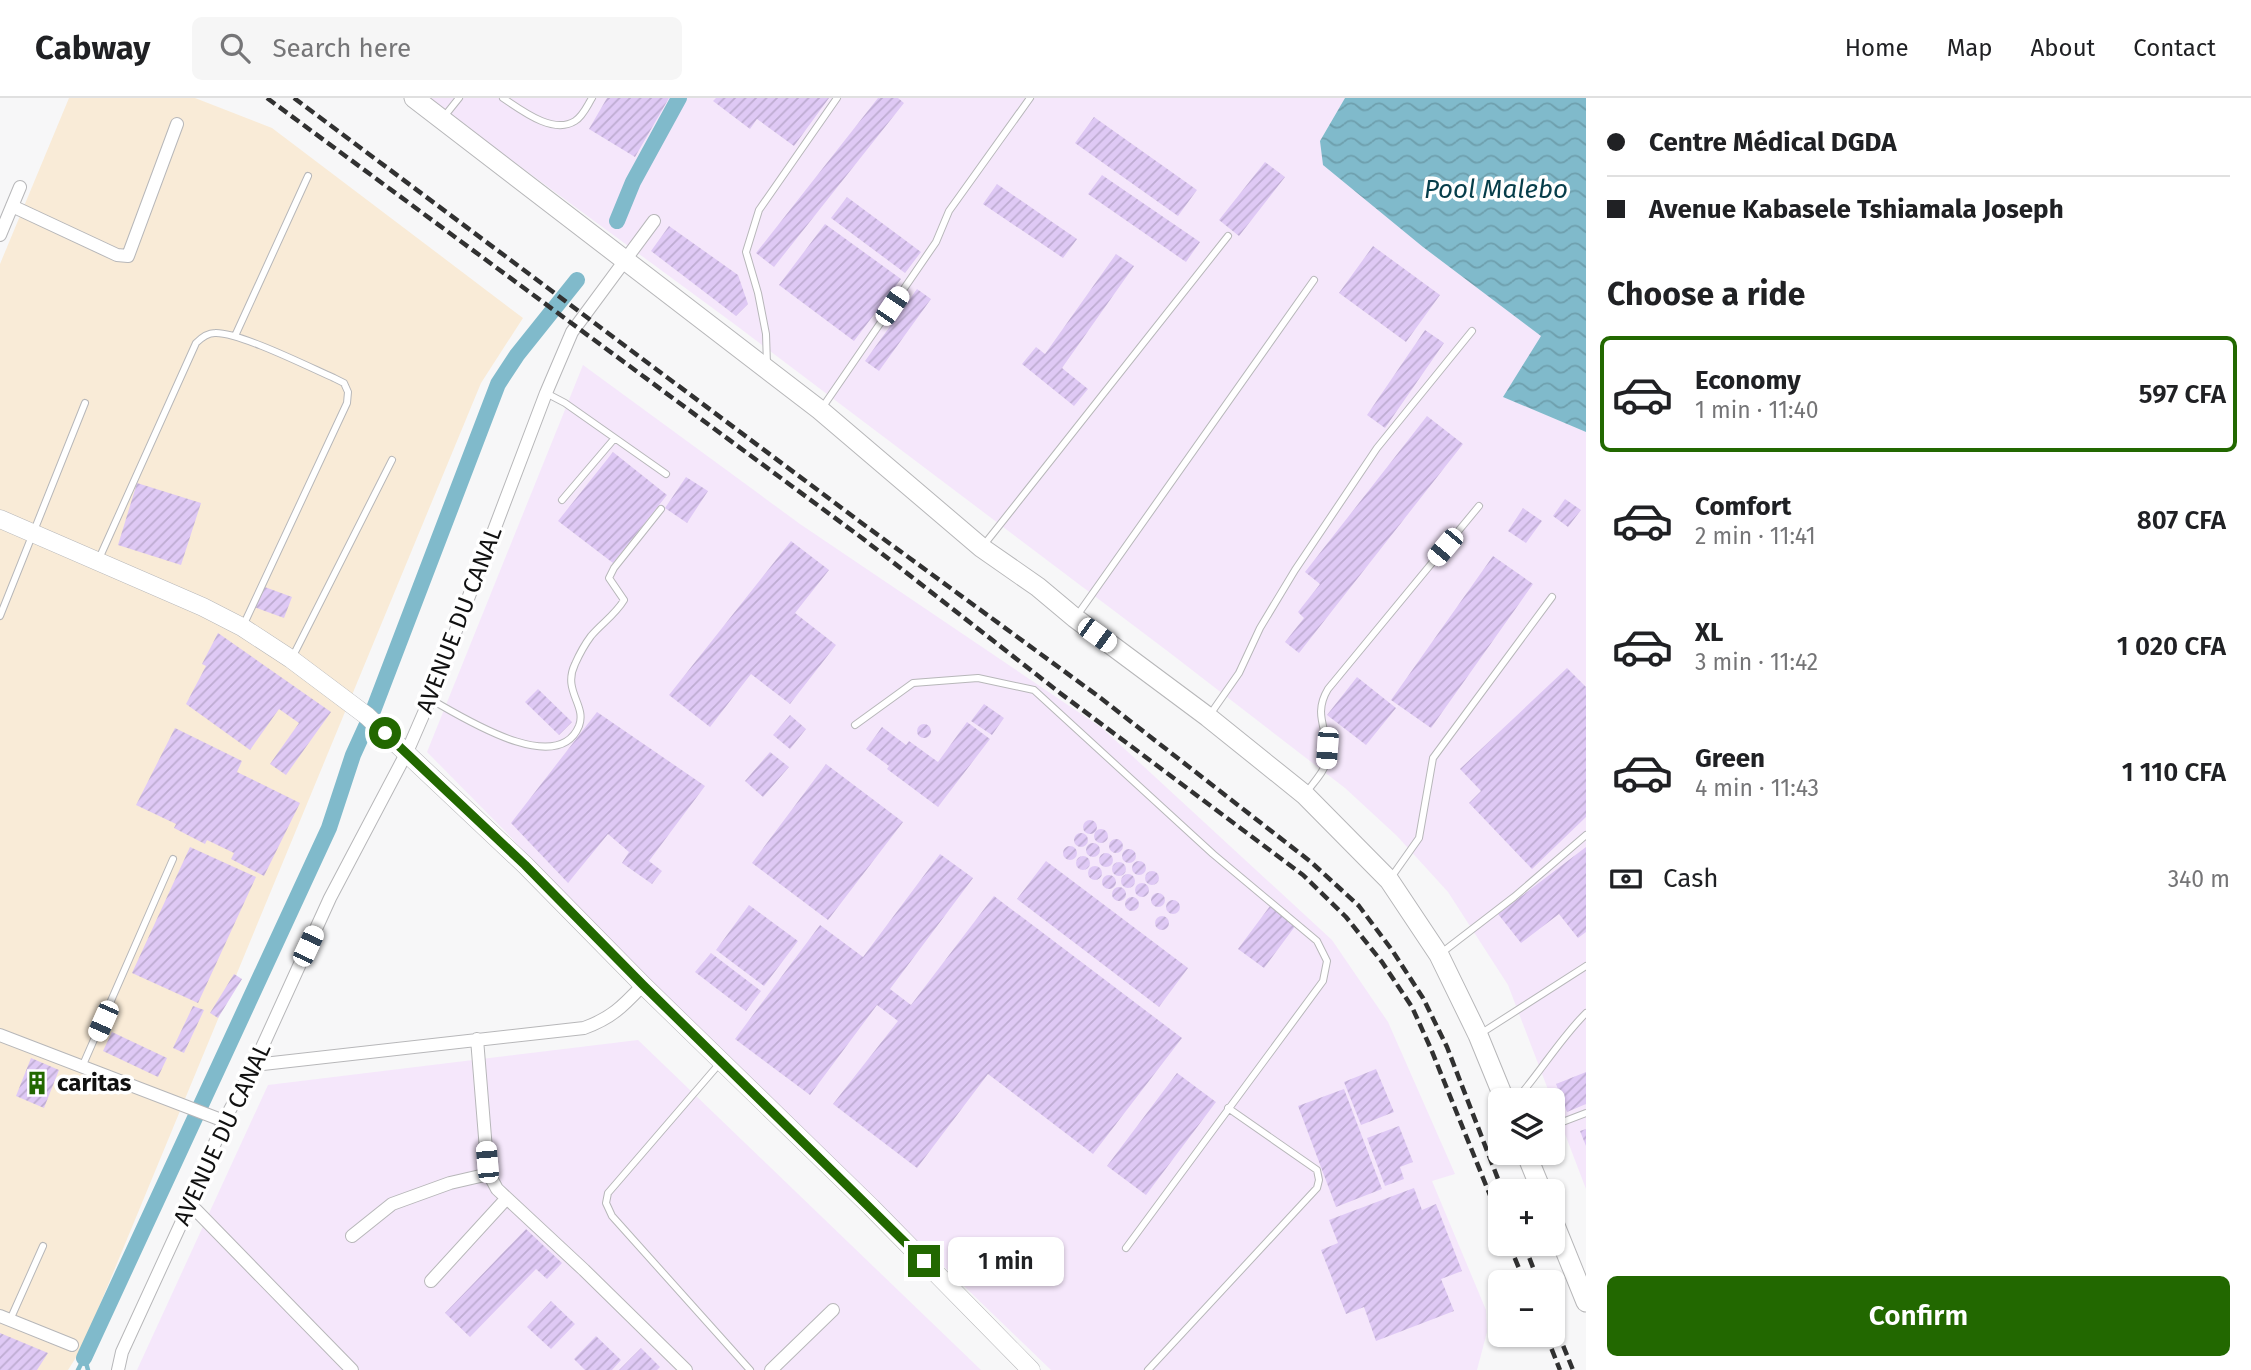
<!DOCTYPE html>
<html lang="en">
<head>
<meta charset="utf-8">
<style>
	:root { --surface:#fff; --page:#f6f6f6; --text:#202124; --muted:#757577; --line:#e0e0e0; --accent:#226800 }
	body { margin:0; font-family:"Fira Sans",sans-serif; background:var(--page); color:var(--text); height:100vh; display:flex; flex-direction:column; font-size:26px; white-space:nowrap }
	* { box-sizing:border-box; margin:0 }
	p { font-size:23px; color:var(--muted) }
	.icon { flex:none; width:38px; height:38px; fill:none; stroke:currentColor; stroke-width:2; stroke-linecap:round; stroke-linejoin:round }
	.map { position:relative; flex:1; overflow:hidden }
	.drawer { display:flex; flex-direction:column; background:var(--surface); width:665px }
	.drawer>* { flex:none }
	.top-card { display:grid; align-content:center; height:154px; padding:0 21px; background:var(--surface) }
	.fabs { position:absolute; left:1488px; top:990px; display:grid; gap:14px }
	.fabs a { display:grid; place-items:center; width:77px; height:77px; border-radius:10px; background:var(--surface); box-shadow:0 2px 5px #0004; font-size:35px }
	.end { position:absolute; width:32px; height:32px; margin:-16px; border:9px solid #226800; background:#fff; box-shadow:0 0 0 4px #fff }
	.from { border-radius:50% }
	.bubble { position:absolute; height:49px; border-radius:10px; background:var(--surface); box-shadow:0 2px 5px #0004; font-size:23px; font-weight:600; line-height:49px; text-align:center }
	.car { position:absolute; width:21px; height:42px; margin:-21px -10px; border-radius:9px; box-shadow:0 0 5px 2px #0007; background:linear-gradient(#fff 24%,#345 0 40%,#fff 0 76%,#345 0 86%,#fff 0) }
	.top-card b { display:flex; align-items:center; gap:24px; height:66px; font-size:26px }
	.top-card b+b { border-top:2px solid var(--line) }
	.top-card i { width:18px; height:18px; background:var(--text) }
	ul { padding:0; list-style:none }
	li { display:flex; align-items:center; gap:21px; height:116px; margin:0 14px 10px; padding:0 7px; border:4px solid transparent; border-radius:10px }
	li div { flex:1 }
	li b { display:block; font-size:26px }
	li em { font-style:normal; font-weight:600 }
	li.current { border-color:var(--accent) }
	li>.icon { width:63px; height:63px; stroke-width:1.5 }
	h2 { padding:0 21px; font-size:32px; line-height:84px }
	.pay { display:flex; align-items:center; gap:18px; height:77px; padding:0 21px; font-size:26px }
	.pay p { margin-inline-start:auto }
	.action { display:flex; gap:14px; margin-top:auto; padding:14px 21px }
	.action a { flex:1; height:80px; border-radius:10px; background:var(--accent); color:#fff; font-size:28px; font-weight:600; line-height:80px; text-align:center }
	header { display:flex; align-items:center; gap:42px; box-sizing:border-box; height:98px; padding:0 35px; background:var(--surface); border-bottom:2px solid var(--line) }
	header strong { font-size:33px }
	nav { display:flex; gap:38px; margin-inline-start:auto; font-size:24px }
	.search { width:490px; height:63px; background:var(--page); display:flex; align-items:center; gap:18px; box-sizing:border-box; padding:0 24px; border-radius:10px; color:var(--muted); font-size:26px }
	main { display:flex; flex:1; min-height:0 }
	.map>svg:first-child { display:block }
</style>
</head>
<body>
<header>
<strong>Cabway</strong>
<div class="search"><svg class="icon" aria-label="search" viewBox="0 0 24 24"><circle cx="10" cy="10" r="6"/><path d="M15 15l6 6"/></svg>Search here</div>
<nav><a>Home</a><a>Map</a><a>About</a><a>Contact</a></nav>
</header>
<main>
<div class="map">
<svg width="1586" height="1272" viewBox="0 0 1586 1272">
	<defs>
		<pattern id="water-waves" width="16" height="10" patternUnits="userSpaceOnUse" patternTransform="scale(1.75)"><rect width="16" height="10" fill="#80bacb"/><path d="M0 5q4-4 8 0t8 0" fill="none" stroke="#6e9fad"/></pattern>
		<pattern id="building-hatch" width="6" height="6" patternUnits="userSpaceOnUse" patternTransform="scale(1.75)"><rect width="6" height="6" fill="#dfc9f5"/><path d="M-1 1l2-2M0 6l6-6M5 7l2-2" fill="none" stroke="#beacd1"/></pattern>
	</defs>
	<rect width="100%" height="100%" fill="#f7f7f8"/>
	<path fill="#f9ebd7" d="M69,0h126l77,30 251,190 -42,65 -399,965 -14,22h-68v-1106z"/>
	<path fill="#f5e7fb" d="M427,0h918l-25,43 103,106 119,89 -38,61 82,35v757l-78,-204 -60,-93 -51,-56 -52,-48 -175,-135 -433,-327z
		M583,267l217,159 302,204 230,212 56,82 67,152 -23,7 54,129 1,22 -10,38h-426l-468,-452 -76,-85 -80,-81z
		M638,942l343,330h-844l131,-285z"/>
	<path fill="url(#water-waves)" d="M1345,0h241v334l-83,-35 38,-61 -118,-89 -100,-82 -3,-24z"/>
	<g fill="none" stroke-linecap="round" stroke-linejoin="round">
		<path stroke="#80bacb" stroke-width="4.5" d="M85,1261l3,11
			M78,1272l6,-12"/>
		<path stroke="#80bacb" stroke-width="16" d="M617,123l16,-39 46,-84
			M84,1260l245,-530 24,-73 20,-44 125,-327 19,-29 60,-75"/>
	</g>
	<path fill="url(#building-hatch)" d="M607,0h62l-34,59 -46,-28z
		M716,0h113l-35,48 -37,-27 -7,10 -37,-28z
		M878,0h20l6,5 -130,164 -18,-14z
		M1094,19l103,73 -19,26 -103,-73z
		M1265,64l20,15 -46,59 -20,-16z
		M1102,77l98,67 -14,20 -98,-68z
		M997,86l80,55 -14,19 -80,-54z
		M847,99l74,55 -16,21 -74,-55z
		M825,126l76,55 -47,62 -75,-56z
		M669,128l69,49 10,29 -12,12 -85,-65z
		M1373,148l67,49 -34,47 -67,-49z
		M1116,156l18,12 -72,102 26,21 -14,17 -52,-42 14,-17 9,7z
		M917,191l14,10 -52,72 -14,-10z
		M1425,232l19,13 -59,85 -18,-13z
		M1427,318l36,28 -164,209 -14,-11 19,-24 -6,-6 22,-28 -15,-12z
		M613,354l54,43 -54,68 -55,-42z
		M686,379l22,14 -21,32 -22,-15z
		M137,385l64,20 -20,62 -63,-20z
		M1565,401l16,11 -13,17 -15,-11z
		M1523,410l19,13 -16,22 -18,-12z
		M791,443l38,29 -34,43 41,32 -46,59 -39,-30 -41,53 -41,-32z
		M1493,458l40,28 -102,144 -40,-28z
		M262,488l30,11 -8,21 -30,-11z
		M218,535l113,79 -45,63 -16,-11 29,-41 -20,-14 -29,41 -64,-46 20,-38 -4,-2z
		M1567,570l19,19v130l-54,52 -63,-66 12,-12 -21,-22z
		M1357,579l39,31 -30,37 -39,-30z
		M538,591l34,33 -13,13 -34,-33z
		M984,606l20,14 -12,17 -21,-14z
		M597,614l108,74 -56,75 13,10 -10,13 -30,-21 7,-11 -21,-18 -40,49 -57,-60z
		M790,617l16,14 -16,20 -17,-14z
		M967,624l23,17 -52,68 -51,-38 2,-3 -23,-17 16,-22 24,18 3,-4 29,21z
		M917 633a7 7 0 1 1 14 0a7 7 0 1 1-14 0Z
		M175,630l67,33 -5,11 63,31 -36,73 -33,-17 3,-6 -27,-13 -2,4 -31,-16 2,-4 -40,-19z
		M770,654l19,15 -26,30 -18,-16z
		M826,666l77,58 -75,98 -76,-57z
		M1083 729a7 7 0 1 1 14 0a7 7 0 1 1-14 0Z
		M1094 738a7 7 0 1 1 14 0a7 7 0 1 1-14 0Z
		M1074 742a7 7 0 1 1 14 0a7 7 0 1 1-14 0Z
		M1109 748a7 7 0 1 1 14 0a7 7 0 1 1-14 0Z
		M1086 752a7 7 0 1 1 14 0a7 7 0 1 1-14 0Z
		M1063 755a7 7 0 1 1 14 0a7 7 0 1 1-14 0Z
		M190,749l66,30 -58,126 -66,-30z
		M1586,749v85l-8,6 -19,-24 -38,29 -23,-29z
		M1122 758a7 7 0 1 1 14 0a7 7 0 1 1-14 0Z
		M1099 762a7 7 0 1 1 14 0a7 7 0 1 1-14 0Z
		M940,756l33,24 -83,111 21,16 83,-109 188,142 -89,116 -105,-80 -71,94 -84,-64 65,-83 -21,-16 -67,90 -75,-56 85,-114 43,32z
		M1076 765a7 7 0 1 1 14 0a7 7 0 1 1-14 0Z
		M1046,763l142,107 -29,39 -142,-108z
		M1132 770a7 7 0 1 1 14 0a7 7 0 1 1-14 0Z
		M1112 771a7 7 0 1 1 14 0a7 7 0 1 1-14 0Z
		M1088 775a7 7 0 1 1 14 0a7 7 0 1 1-14 0Z
		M1145 780a7 7 0 1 1 14 0a7 7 0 1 1-14 0Z
		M1121 783a7 7 0 1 1 14 0a7 7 0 1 1-14 0Z
		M1102 784a7 7 0 1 1 14 0a7 7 0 1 1-14 0Z
		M1135 792a7 7 0 1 1 14 0a7 7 0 1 1-14 0Z
		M1112 796a7 7 0 1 1 14 0a7 7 0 1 1-14 0Z
		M1151 802a7 7 0 1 1 14 0a7 7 0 1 1-14 0Z
		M1125 806a7 7 0 1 1 14 0a7 7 0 1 1-14 0Z
		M1166 809a7 7 0 1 1 14 0a7 7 0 1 1-14 0Z
		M749,807l49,36 -34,45 -48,-36z
		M1270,808l26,19 -32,43 -26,-19z
		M1155 825a7 7 0 1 1 14 0a7 7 0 1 1-14 0Z
		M711,855l50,38 -15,20 -51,-39z
		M234,876l8,5 -24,39 -8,-5z
		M193,908l11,4 -20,43 -11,-5z
		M112,934l55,26 -9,19 -55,-26z
		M31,960l28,12 -15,38 -28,-12z
		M1376,971l18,43 -33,13 -17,-43z
		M1586,974v32l-19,8 -11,-28z
		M1177,975l39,29 -70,93 -39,-29z
		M1344,991l38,100 -46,18 -38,-101z
		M1399,1028l14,36 -13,5 4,12 -19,7 -18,-48z
		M1586,1031v17l-6,-15z
		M1414,1090l8,22 14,-6 26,67 -21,8 13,32 -78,30 -12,-34 -18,7 -25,-64 17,-7 -9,-23z
		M526,1131l36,34 -15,16 -11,-10 -66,68 -25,-24z
		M551,1203l24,23 -24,25 -24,-22z
		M0,1235l48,20 -11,17h-37z
		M596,1238l25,24 -9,10h-27l-11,-11z
		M641,1250l19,19 -3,3h-38z"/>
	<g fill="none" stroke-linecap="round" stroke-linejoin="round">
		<g stroke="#b7b7b9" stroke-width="8">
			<path id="service" d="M503,0c18,12 50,37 72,23 8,-5 12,-15 17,-23
				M443,20l16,-20
				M235,238l73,-160
				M767,267l-1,-31 -8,-41 -12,-41 13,-42 78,-112
				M546,295l19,10 101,71
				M822,310l114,-166 13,-31 81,-113
				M562,402l52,-61
				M983,448l245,-310
				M98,463l98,-218c5,-5 11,-10 19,-10 24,-1 94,34 119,45l10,5 4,9 -1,11 -104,223
				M0,518l85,-213
				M1076,519l238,-337
				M292,560l100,-198
				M430,601c29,16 127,80 149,27 8,-21 -17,-35 -4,-62 4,-9 10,-20 16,-28 11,-13 24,-21 33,-36l-15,-22 5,-10 47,-59
				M1209,618l30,-43 21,-45 35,-58 82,-122 95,-117
				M855,627l58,-42 65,-5 56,12 179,164 104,87 10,20 -4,20 -197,267
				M1306,695c7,-10 19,-22 21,-33 4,-28 -16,-43 1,-71l151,-183
				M1390,781l29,-41 14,-80 119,-161
				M1440,856l74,-57 72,-62
				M1480,936l106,-68
				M720,965l-112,130 -2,10 6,13 138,154
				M82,969l91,-208
				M1515,1003c25,-28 44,-61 71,-88
				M1552,1028l34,-13
				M10,1222l33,-74
				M1148,1272l169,-182 2,-8 -2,-10 -89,-62"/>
		</g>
		<g stroke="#b7b7b9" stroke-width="14">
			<path id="minor" d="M12,108l105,49 11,1 49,-132
				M0,137l20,-48
				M0,937l224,86
				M477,941l10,123 2,12 8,15 87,81 102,100
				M254,967l330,-37c28,-10 39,-22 59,-43
				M190,1106l162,166
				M352,1138l40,-32 58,-21 39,-9
				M431,1183l75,-82
				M0,1218l72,29
				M118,1272l4,-18 68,-148 34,-83 30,-56 76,-167 77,-146 23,-53 116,-306 26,-61 82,-111
				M771,1272l62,-60"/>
		</g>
		<g stroke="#b7b7b9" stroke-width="19">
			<path id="secondary" d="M0,421l203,88 39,20 49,32 76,57 158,149 118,120 228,222 160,163"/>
		</g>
		<g stroke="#b7b7b9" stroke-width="21">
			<path id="primary" d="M414,0l406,312 162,138 56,39 37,31 133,99 97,78 84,85 50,75 39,80 27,66
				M1526,1055l16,39
				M1552,1120l34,84"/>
		</g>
		<use href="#service" stroke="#fff" stroke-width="6"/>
		<use href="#minor" stroke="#fff" stroke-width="12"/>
		<use href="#secondary" stroke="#fff" stroke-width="18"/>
		<use href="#primary" stroke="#fff" stroke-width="19"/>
		<path stroke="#313131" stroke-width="4.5" stroke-dasharray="10 5" stroke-linecap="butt" d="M267,0l595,440 198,155 243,182 43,42 36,45 30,45 19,42 69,171
			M294,0l569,426 235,172 213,166 48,44 33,44 31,48 24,49 56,145
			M1509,1146l16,39
			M1524,1146l15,39
			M1552,1220l21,52
			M1546,1237l14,35"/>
	</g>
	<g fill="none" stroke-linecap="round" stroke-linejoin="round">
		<path stroke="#226800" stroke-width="9" d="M385,635l140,132 118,120 281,276"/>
	</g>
	<defs>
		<g id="building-bare" transform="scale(1.89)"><path d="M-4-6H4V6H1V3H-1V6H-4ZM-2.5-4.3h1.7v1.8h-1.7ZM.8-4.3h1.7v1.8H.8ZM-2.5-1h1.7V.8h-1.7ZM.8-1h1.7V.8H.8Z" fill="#226800" stroke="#fff" stroke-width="2.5" paint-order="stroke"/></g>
	</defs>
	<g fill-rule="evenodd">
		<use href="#building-bare" x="37" y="985"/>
	</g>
	<g text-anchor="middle" stroke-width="7" stroke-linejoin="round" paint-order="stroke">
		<g font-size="24" fill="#111" stroke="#fff">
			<text transform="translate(459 522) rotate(-69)" y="8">AVENUE DU CANAL</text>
			<text transform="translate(222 1036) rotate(-65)" y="8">AVENUE DU CANAL</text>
		</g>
		<g font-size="24" font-weight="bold" fill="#111" stroke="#fff" text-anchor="start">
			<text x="57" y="993">caritas</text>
		</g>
		<g font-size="26" font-style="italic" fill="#063d4a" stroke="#fff">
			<text x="1496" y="100">Pool Malebo</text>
		</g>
	</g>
</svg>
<div class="fabs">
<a><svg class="icon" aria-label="layers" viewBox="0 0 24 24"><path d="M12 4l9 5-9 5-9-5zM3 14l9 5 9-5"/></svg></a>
<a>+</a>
<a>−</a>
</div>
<i class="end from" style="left:385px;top:635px"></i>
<i class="end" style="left:924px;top:1163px"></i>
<div class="bubble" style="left:948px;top:1139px;width:116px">1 min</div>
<i class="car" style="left:892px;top:208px;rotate:34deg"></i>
<i class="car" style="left:1445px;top:449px;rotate:220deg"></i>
<i class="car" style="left:1097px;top:537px;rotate:126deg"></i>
<i class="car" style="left:1327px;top:650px;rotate:184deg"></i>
<i class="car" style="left:308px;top:848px;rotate:25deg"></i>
<i class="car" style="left:103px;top:923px;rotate:204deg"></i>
<i class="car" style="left:487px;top:1064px;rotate:355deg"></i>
</div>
<section class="drawer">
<div class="top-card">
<b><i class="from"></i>Centre Médical DGDA</b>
<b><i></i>Avenue Kabasele Tshiamala Joseph</b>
</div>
<h2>Choose a ride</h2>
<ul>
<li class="current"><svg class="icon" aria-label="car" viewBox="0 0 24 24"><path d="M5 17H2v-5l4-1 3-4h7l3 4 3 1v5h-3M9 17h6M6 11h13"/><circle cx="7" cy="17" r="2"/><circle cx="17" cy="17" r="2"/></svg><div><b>Economy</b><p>1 min · 11:40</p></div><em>597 CFA</em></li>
<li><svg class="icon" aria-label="car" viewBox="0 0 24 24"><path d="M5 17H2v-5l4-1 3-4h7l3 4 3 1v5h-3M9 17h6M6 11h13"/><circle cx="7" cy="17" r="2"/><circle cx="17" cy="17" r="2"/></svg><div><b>Comfort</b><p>2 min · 11:41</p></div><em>807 CFA</em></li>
<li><svg class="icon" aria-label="car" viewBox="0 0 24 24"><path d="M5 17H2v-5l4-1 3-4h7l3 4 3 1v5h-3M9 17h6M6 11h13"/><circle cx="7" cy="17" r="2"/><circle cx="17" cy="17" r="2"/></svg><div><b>XL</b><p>3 min · 11:42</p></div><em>1 020 CFA</em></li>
<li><svg class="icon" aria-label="car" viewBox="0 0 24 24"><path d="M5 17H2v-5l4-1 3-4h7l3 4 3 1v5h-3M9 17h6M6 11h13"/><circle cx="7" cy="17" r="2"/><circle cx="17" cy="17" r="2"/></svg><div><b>Green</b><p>4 min · 11:43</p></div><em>1 110 CFA</em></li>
</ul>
<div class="pay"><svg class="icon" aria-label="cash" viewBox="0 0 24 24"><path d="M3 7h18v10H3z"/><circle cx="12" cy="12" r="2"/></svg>Cash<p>340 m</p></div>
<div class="action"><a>Confirm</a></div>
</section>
</main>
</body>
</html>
